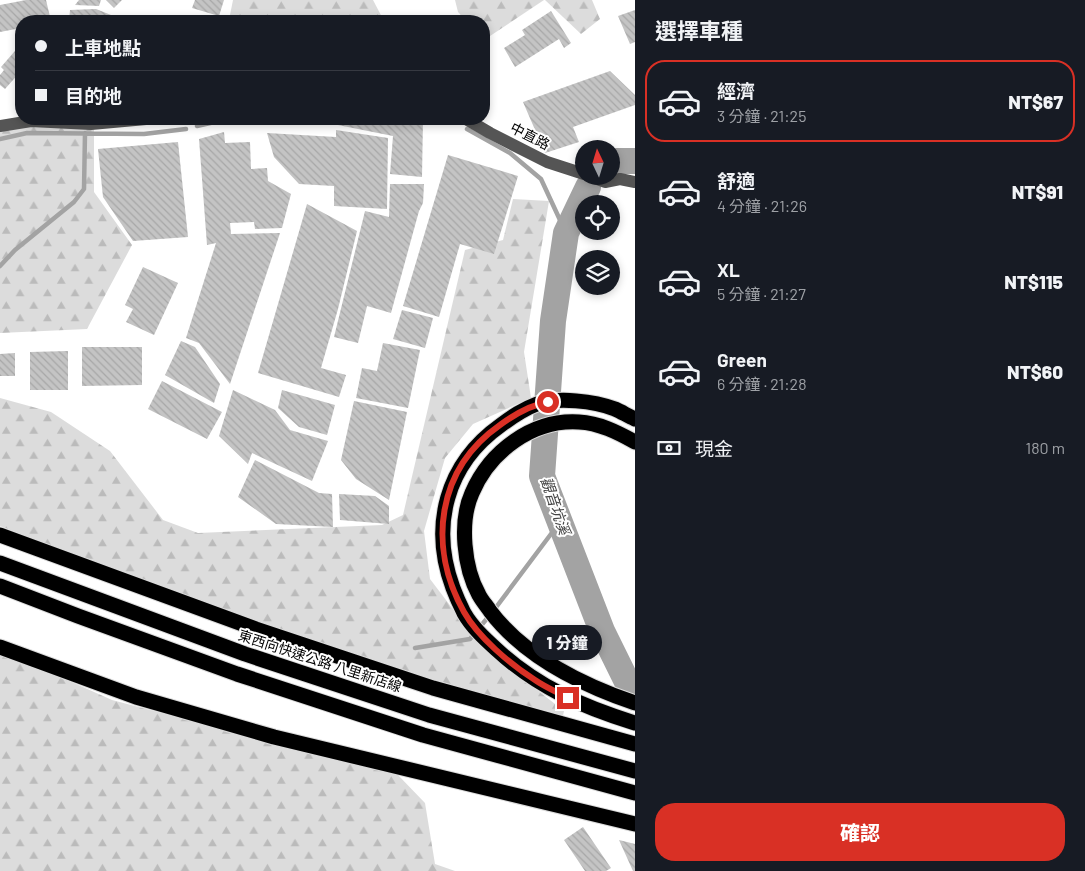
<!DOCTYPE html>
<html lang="zh-TW">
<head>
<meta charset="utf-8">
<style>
	:root { --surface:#171b24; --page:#242831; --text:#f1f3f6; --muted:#9ea1a6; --line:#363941; --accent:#d93025 }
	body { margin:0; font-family:Barlow,"Noto Sans TC",sans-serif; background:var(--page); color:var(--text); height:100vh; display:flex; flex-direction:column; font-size:19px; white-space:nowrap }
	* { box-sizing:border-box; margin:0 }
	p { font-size:16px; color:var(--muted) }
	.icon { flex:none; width:28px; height:28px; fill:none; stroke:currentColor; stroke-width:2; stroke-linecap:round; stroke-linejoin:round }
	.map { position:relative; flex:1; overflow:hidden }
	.drawer { display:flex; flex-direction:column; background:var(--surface); width:450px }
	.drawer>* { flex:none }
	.top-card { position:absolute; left:15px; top:15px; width:475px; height:110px; border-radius:20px; box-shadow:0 2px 8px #0003; display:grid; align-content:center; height:110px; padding:0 20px; background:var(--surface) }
	.needle { width:32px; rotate:356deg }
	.controls { position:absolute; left:575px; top:140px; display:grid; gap:10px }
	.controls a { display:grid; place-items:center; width:45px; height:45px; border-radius:50%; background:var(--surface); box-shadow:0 2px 8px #0003; font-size:25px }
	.end { position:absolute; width:22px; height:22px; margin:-11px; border:6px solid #d93025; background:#fff; box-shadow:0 0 0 2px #fff }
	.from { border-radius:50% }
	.bubble { position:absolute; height:35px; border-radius:18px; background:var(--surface); box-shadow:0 2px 8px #0003; font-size:16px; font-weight:800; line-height:35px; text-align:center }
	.top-card b { display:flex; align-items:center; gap:18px; height:48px; font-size:19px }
	.top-card b+b { border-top:1px solid var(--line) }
	.top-card i { width:12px; height:12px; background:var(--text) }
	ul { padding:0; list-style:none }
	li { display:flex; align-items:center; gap:15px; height:82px; margin:0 10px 8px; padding:0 10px; border:2px solid transparent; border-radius:20px }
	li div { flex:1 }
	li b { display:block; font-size:19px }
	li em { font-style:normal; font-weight:800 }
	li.selected { border-color:var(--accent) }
	li>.icon { width:45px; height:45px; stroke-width:1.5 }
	h2 { padding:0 20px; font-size:22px; line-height:60px }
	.pay { display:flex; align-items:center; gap:12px; height:55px; padding:0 20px; font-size:19px }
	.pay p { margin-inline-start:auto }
	.action { display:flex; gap:10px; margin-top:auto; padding:10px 20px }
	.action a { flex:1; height:58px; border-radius:20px; background:var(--accent); color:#fff; font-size:20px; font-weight:800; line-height:58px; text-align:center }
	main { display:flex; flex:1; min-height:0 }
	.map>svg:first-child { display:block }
</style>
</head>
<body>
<main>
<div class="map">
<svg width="635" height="871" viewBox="0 0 635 871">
	<defs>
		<pattern id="forest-firs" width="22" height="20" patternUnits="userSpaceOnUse" patternTransform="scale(1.25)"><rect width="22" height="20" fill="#dcdcdc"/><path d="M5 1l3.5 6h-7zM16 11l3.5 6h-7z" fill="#bbb"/></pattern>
		<pattern id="building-back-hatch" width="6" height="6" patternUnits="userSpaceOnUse" patternTransform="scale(1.25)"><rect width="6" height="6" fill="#c4c4c4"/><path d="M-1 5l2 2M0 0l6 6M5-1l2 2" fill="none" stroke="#a7a7a7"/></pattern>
	</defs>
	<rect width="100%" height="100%" fill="#fff"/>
	<path fill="url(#forest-firs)" d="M233,0h140l11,21h-150l-4,-6z
		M455,0h89l-60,40v-19h-17l-9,-9z
		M545,0h47l8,19 -19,15z
		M0,121l94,2v69l38,53 -45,84 -87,4z
		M513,199l36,2 -25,151 7,46 -58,26 -28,34 -21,73 6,48 51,67 83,65 -3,14 -421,-144 -140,-55v-128l51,14 59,39 53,69 35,13 184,-8 21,-10 62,-265 38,-10z
		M0,650l112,50 286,75 27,28 10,61 20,7h-455z"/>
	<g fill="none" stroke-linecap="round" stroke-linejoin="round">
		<path stroke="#a3a3a3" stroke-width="4.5" d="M448,119h1
			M197,126l31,-7
			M467,129l43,24 31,26 25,54
			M0,139l27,-6 117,1 42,-5
			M0,266l15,-16 59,-48 10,-13 1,-56
			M494,610l66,-88
			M415,648l55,-9 19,-23"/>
		<path stroke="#a3a3a3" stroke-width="26" d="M611,164l6,-3h18
			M588,187l-22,46 -13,88 -11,155 60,155 33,67"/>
	</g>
	<path fill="url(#building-back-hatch)" d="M26,0h20l5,21h-30v7l-21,4v-27z
		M79,0h22l-2,6 -24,-1z
		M106,0h16l-8,8z
		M195,0h29l-5,16 -27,-8z
		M96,9l30,12h-57l1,-11z
		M635,10v32l-5,2 -12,-28z
		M551,11l20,32 -7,5 -5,-9 -44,28 -11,-19 21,-13 -3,-5z
		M21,44v27l-16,18 -5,-4v-10l4,-5 -3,-3z
		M610,71l25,24v10l-62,22 6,15 -34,11 -22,-51z
		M286,119h137l-1,58 -32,-3 3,-38 -55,-11 -52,-1z
		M336,130l52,8 -1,71 -53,-3v-20l-35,-2 -25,-27 -7,-24 69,4z
		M224,132l1,11 25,-1 1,27 16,-1 1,13 23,13 -9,34 -27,1 -1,-7 -24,1 1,11 49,-1 -50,151 -31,-41 -13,-5 30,-95 -9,2 -8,-106z
		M178,142l10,95 -55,4 -30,-44 -5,-48z
		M448,155l70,21 -24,78 -34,-10 -21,73 -36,-11z
		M390,184h34l-1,19 -4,8 -28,102 -24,-7 -9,37 -24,-6 31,-126 24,6z
		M307,204l50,27 -19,78 -17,59 25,7 -7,22 -81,-24z
		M143,267l35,16 -24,52 -28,-13 7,-13 -8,-4z
		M402,310l31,8 -8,30 -32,-9z
		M181,341l14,6 25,37 -6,19 -49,-28z
		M383,343l37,7 -12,58 -52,-10 6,-30 15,3z
		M82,347h60v38l-60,1z
		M68,351v39h-38v-38z
		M15,353v23h-15v-22z
		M162,381l60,31 -15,27 -59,-30z
		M233,390l42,20 15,20 38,11 -16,40 -60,-28 -4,11 -29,-28z
		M282,390l53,15 -8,30 -28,-8 -21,-19z
		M354,401l53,11 -18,88 -33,-21 -15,-19z
		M255,460l64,33 13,1 1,33 -57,-3 -38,-27z
		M339,494l36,2 14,10v18l-49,-4z
		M583,827l28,41 -5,3h-21l-21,-31z
		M619,840l16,4v27h-2z"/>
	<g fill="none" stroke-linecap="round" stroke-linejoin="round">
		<g stroke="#dbdbdb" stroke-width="17">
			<path id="highway" d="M635,419c-7,-3 -13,-7 -20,-10 -21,-8 -57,-12 -78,-5 -14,5 -25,13 -36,21 -55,39 -71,101 -48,163 3,8 7,17 11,25 8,14 20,25 32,36 41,38 87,58 139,74
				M635,442c-18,-10 -36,-19 -56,-20 -46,-3 -89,29 -107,71 -13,29 -8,75 7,102 3,6 8,11 11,16 34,45 92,74 145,92
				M0,535l256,94 177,59 202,56
				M0,563l245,91 184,61 206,56
				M0,586l78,30 159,58 186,61 212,58
				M0,647l136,50 138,40 361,87"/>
		</g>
		<path stroke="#555" stroke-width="12" d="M466,119l24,14 57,29 37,12
			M0,126l31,-5 60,3 55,-5
			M589,176l16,6 15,-3 15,3"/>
		<use href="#highway" stroke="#000" stroke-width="15"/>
	</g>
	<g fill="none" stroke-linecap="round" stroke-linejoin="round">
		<path stroke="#d93025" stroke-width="6" d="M548,402c-18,3 -33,12 -48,23 -63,44 -73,121 -36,187 14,25 46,52 71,68 10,7 22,12 33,18"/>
	</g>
	<g text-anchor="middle" stroke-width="4" stroke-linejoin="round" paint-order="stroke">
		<g font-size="14" fill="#000" stroke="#fff">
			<text transform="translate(530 136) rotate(27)" y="5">中直路</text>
			<text transform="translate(320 661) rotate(18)" y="5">東西向快速公路 八里新店線</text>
		</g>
		<g font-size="15" font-style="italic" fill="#444" stroke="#fff">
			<text transform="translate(555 506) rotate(71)" y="5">觀音坑溪</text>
		</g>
	</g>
</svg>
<div class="controls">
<a><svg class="needle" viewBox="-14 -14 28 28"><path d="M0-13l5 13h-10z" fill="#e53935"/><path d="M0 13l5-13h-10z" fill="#9ea1a6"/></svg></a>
<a><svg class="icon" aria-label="locate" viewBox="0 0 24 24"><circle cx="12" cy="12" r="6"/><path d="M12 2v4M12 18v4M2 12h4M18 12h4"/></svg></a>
<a><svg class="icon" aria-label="layers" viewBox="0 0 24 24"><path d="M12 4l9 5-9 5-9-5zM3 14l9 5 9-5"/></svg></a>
</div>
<i class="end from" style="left:548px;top:402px"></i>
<i class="end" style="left:568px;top:698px"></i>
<div class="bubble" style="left:532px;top:625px;width:70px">1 分鐘</div>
<div class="top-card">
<b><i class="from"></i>上車地點</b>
<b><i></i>目的地</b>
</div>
</div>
<section class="drawer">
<h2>選擇車種</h2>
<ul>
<li class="selected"><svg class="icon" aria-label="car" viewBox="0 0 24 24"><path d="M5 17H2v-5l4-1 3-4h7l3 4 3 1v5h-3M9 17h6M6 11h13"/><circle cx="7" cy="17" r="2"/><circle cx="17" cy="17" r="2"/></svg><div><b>經濟</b><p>3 分鐘 · 21:25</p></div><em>NT$67</em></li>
<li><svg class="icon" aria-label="car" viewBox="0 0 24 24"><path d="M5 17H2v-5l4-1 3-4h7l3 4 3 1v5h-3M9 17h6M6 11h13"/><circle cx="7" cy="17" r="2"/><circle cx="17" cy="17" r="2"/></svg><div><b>舒適</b><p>4 分鐘 · 21:26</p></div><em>NT$91</em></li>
<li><svg class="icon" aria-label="car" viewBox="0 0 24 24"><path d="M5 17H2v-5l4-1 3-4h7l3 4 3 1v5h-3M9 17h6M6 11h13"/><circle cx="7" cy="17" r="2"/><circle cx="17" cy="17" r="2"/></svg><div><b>XL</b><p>5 分鐘 · 21:27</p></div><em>NT$115</em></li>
<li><svg class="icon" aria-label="car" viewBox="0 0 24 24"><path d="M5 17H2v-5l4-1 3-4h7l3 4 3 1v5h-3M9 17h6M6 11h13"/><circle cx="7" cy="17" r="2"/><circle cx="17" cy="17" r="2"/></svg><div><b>Green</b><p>6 分鐘 · 21:28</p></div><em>NT$60</em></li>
</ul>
<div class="pay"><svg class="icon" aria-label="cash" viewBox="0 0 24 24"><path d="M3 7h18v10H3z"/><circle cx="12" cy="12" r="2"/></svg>現金<p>180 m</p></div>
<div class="action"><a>確認</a></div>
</section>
</main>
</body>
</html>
